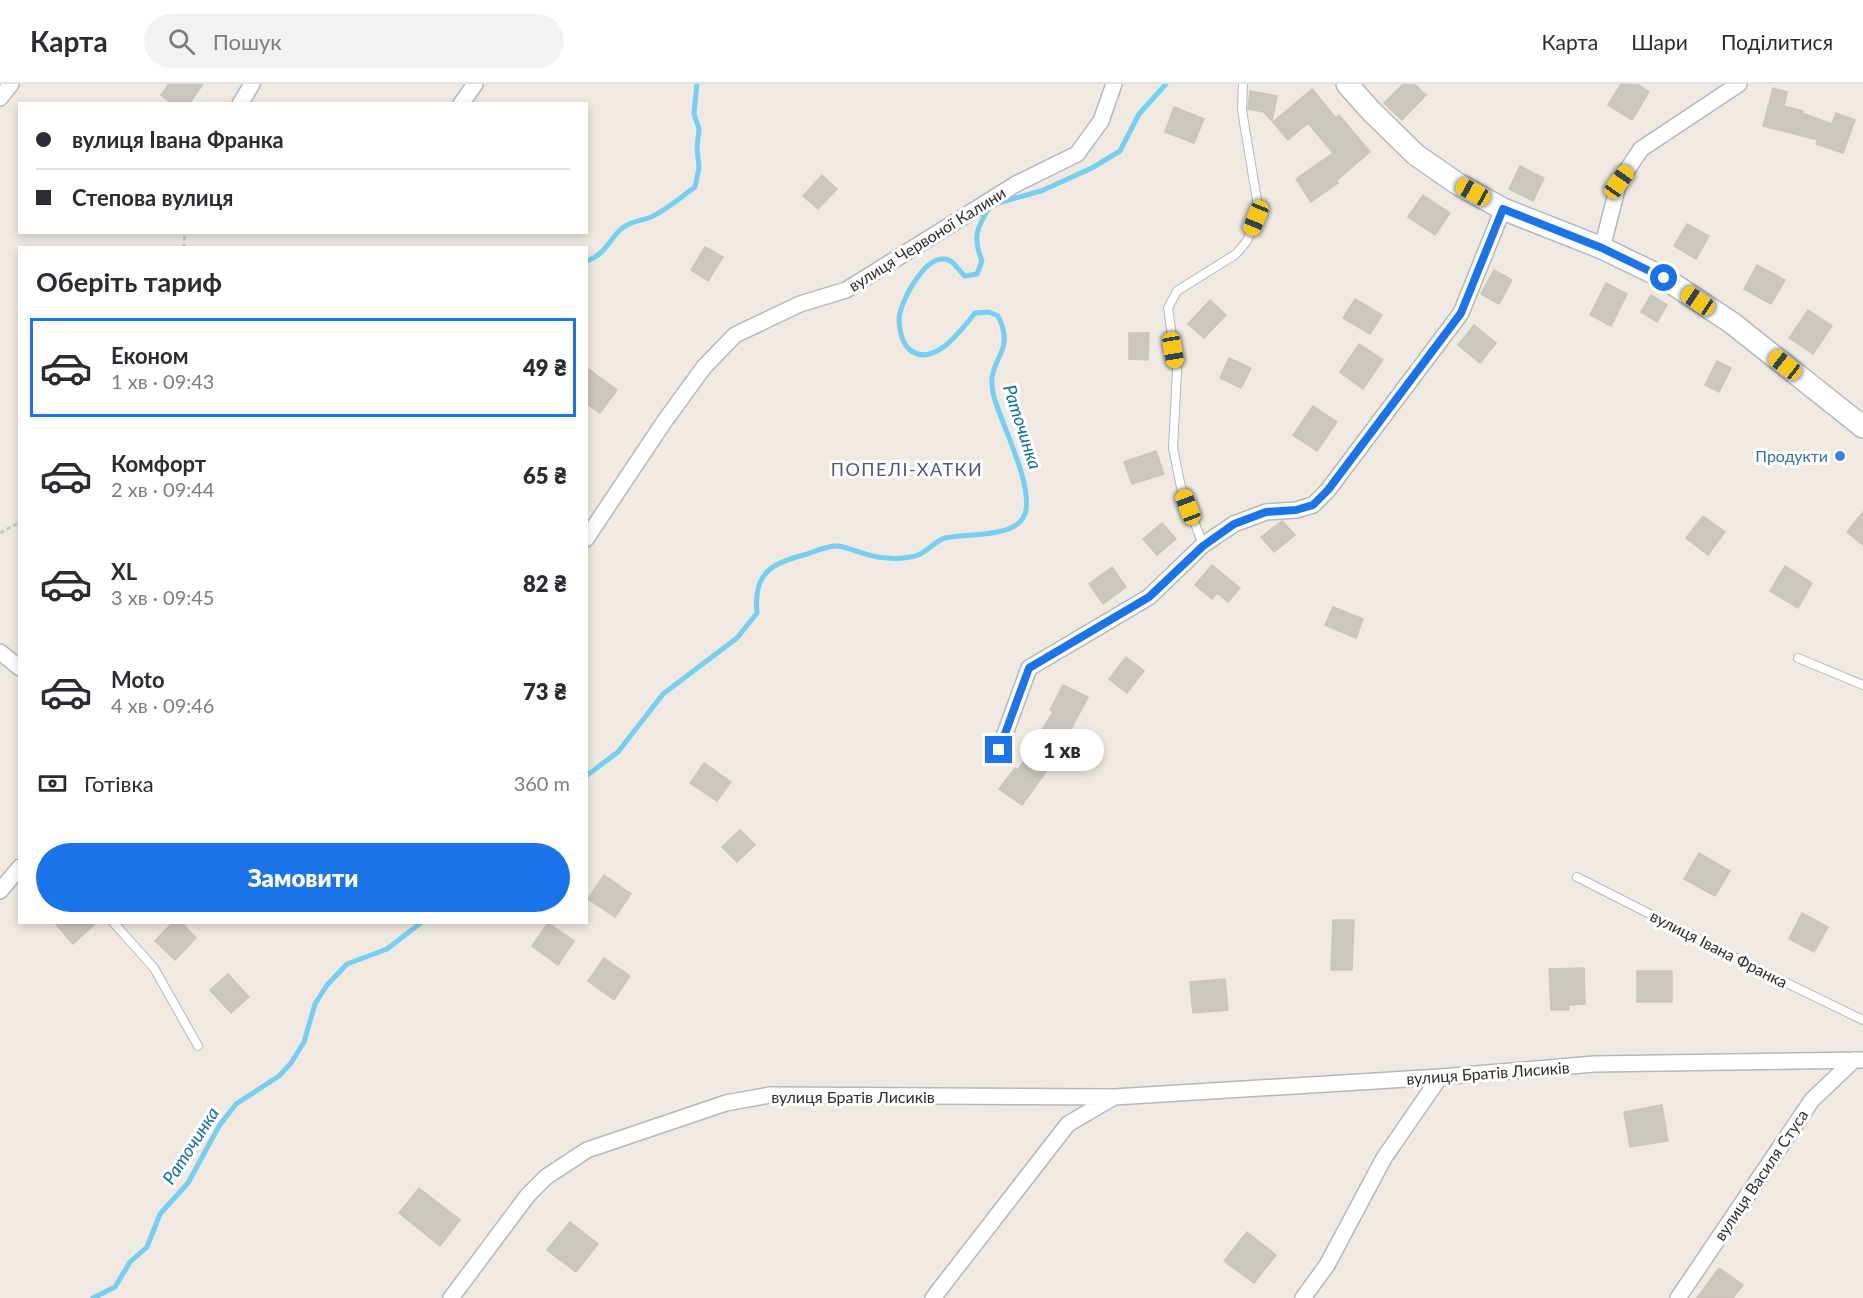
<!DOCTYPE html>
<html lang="uk">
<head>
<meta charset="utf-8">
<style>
	:root { --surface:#fff; --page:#f2f2f3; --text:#2b2b33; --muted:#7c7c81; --line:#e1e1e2; --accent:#1a73e8 }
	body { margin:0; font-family:Lato,sans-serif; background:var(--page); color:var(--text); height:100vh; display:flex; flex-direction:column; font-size:22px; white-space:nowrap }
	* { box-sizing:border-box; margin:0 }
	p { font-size:20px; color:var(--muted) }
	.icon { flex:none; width:33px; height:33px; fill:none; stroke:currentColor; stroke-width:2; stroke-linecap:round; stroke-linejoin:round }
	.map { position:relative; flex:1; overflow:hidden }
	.details { position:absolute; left:18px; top:162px; width:570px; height:678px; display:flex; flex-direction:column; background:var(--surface); border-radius:0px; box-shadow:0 3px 9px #0003 }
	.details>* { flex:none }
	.top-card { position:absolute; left:18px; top:18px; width:570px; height:132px; border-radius:0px; box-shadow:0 3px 9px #0003; display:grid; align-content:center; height:132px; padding:0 18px; background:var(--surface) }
	.end { position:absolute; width:27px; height:27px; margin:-14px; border:8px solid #1a73e8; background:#fff; box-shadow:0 0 0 3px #fff }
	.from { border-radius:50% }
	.bubble { position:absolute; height:42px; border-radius:21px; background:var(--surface); box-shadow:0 3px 9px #0003; font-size:20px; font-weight:800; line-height:42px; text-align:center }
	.car { position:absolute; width:18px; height:36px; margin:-18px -9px; border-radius:8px; box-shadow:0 0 4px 2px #0007; background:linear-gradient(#f5c518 24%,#345 0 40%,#f5c518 0 76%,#345 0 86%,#f5c518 0) }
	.top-card b { display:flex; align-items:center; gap:21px; height:57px; font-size:22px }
	.top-card b+b { border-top:2px solid var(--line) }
	.top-card i { width:15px; height:15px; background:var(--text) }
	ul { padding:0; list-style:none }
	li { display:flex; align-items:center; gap:18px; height:99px; margin:0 12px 9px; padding:0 6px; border:3px solid transparent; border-radius:0px }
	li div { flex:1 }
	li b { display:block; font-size:22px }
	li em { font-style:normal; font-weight:800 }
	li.on { border-color:var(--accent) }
	li>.icon { width:54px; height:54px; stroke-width:1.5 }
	h2 { padding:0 18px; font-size:27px; line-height:72px }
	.pay { display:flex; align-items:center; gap:15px; height:66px; padding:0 18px; font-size:22px }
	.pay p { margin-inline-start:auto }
	.primary-button { display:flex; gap:12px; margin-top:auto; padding:12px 18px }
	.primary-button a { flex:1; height:69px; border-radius:36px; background:var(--accent); color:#fff; font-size:24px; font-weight:800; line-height:69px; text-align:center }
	header { display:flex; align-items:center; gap:36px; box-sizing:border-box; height:84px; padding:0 30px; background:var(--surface); border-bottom:2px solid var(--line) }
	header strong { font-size:28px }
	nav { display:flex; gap:33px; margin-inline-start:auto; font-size:21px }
	.search { width:420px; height:54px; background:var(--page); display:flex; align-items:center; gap:15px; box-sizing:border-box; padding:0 21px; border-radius:33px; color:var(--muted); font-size:22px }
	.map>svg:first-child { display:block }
</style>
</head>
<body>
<header>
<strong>Карта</strong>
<div class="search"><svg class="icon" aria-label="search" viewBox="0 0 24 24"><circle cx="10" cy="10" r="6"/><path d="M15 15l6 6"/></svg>Пошук</div>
<nav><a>Карта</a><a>Шари</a><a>Поділитися</a></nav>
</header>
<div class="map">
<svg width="1863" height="1214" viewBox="0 0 1863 1214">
	<rect width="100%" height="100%" fill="#efe9e1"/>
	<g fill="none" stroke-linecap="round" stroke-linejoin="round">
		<path stroke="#75cff0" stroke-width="5" d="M586,177c18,-5 23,-21 35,-32 9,-8 20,-8 30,-12 15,-7 30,-20 44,-30l4,-19 -2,-21 2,-18 -5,-15 3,-30
			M586,692l32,-24 45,-58 74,-56 20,-25c-4,-41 14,-49 50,-59 9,-3 22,-9 31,-8 17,3 32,12 49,12 8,1 24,0 31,-3 10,-4 17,-14 27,-17 20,-5 71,1 80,-24 9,-27 -23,-89 -31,-117 -11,-39 24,-41 4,-81l-9,-4 -14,1c-13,16 -42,57 -66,36 -7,-6 -10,-21 -10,-30 1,-17 25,-62 45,-60 9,0 14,11 21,17l12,-2 5,-13c-10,-25 -5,-34 9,-56l50,-14 51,-23 28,-17 19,-37 27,-30
			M93,1214l22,-11 15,-25 17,-15 13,-33 28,-31 31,-57 17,-22 43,-28 12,-13 13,-21 11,-38 12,-19 20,-21 40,-15 35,-27"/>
	</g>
	<path fill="#cbc7bf" stroke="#cbc5ba" stroke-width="1.5" d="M169,0h34l-14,20h-16l-12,-9z
		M1403,0h11l12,11 -24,25 -18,-17z
		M1621,0h16l12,8 -17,28 -24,-15z
		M1773,4l14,4 -3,14 19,5 -1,2 30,11 4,-11 19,7 -12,33 -27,-9 2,-4 -55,-14z
		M1312,5l24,29 3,-3 31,37 -33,28 1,3 -27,19 -15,-23 37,-26 -25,-30 -20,17 -15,-18z
		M1250,7l27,5 -5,25 -8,-9 -16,-3z
		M1174,23l30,12 -10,24 -29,-11z
		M1520,82l24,12 -11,23 -24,-12z
		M822,91l15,14 -19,20 -15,-13z
		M1423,111l27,18 -15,22 -27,-18z
		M1687,140l22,12 -13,23 -22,-13z
		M705,163l18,10 -15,24 -17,-11z
		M1757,181l28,15 -14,24 -27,-15z
		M1494,186l18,10 -13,24 -18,-10z
		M1606,199l21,11 -16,32 -21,-11z
		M1651,211l16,10 -10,17 -16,-10z
		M1355,215l27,16 -12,19 -27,-16z
		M1210,216l16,15 -22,23 -16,-14z
		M1808,226l24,16 -19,28 -24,-16z
		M1474,241l22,18 -16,20 -22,-18z
		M1129,249h20l-1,27 -19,-1z
		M1359,260l24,16 -20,29 -23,-17z
		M1229,274l22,10 -10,20 -21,-10z
		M1717,277l14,7 -12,24 -14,-7z
		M586,283l31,23 -17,23 -14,-10z
		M1313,322l24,16 -20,29 -24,-16z
		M1156,367l8,23 -32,10 -8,-22z
		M1863,428v33l-16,-13z
		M1703,432l22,16 -17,23 -22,-17z
		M1282,437l13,14 -21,17 -13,-15z
		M1162,439l14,16 -19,16 -14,-16z
		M1212,481l28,23 -12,14 -11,-9 -5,6 -17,-14z
		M1785,482l27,17 -14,25 -28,-17z
		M1112,483l14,20 -23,17 -14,-20z
		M1333,523l30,12 -7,19 -31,-13z
		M1126,573l18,14 -17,22 -18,-14z
		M1063,601l25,12 -37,70 -1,-1 -28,39 -23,-16 16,-21 3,2 35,-58 -3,-2z
		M704,679l27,19 -14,19 -27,-18z
		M740,746l15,15 -18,17 -15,-15z
		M1699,769l31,18 -15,25 -31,-17z
		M604,791l27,19 -16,23 -27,-18z
		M1802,829l26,14 -14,25 -25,-13z
		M1333,836h21l-2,50h-21z
		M54,838h43l-24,22z
		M173,838h8l15,16 -21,22 -20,-19z
		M548,839l26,18 -16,24 -26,-19z
		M604,874l26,18 -16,24 -26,-19z
		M1584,884l1,36 -16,1v5h-18l-2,-41z
		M1637,887h35v31h-35z
		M228,890l21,23 -18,16 -21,-23z
		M1225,895l3,31 -35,3 -3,-31z
		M1662,1021l6,36 -38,6 -6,-35z
		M419,1104l41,32 -20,26 -41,-33z
		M570,1138l28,22 -22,28 -29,-22z
		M1247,1148l29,23 -22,28 -30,-22z
		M1719,1184l24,17 -10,13h-36z"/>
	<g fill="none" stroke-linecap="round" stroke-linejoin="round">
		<g stroke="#b4b7c1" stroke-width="10">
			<path id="service" d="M1203,461l-22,-58 -8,-39 4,-77 -9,-63 9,-17 59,-37 11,-13 9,-23 1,-18 -15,-90 1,-26
				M1798,574l65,27
				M1577,793l185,94 101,49
				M113,838l41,46 44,78"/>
		</g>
		<g stroke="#b4b7c1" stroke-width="18">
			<path id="minor" d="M0,14l11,-14
				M240,20l12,-20
				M461,20l14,-20
				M1602,164l17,-66 22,-33 98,-65
				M586,455l78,-117 40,-55 31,-32 65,-31 46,-14 170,-106 61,-30 24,-33 13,-37
				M0,568l20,16
				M999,666l30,-82 120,-71 54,-52 31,-21 32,-12 30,-2 17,-5 15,-15 133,-177 42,-104
				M0,807l20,-24
				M451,1214l77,-103 18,-18 41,-27 139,-47 44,-8 343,2
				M933,1214l135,-174 46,-27 326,-20 154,-13 269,-4
				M1303,1214l24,-33 57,-107 56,-81
				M1678,1214l134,-198 42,-40"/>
		</g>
		<g stroke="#b4b7c1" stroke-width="24">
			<path id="secondary" d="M1347,0l24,27 45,44 42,29 45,25 99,39 62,30 68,45 131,104"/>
		</g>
		<path stroke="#c9c9c9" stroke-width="3" stroke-dasharray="4.5 3" stroke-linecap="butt" d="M184,164l1,-16
			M0,449l20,-11"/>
		<use href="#service" stroke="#fff" stroke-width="8"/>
		<use href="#minor" stroke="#fff" stroke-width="15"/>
		<use href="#secondary" stroke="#fff" stroke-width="21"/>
	</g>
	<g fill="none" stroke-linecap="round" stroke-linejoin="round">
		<path stroke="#1a73e8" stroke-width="8" d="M999,666l30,-82 120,-71 54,-51 31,-22 32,-12 30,-2 17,-5 15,-15 133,-177 42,-104 99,39 62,30"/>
	</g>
	<circle fill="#3f7fe0" stroke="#fff" stroke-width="2" cx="1840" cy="372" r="6"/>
	<g text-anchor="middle" stroke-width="6" stroke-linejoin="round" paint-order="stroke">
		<g font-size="16" fill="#2e2e2e" stroke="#fff">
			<text transform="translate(927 155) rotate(-32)" y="6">вулиця Червоної Калини</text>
			<text transform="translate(1719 865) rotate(27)" y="6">вулиця Івана Франка</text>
			<text transform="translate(1488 989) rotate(-4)" y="6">вулиця Братів Лисиків</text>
			<text x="853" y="1019">вулиця Братів Лисиків</text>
			<text transform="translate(1761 1091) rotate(-56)" y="6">вулиця Василя Стуса</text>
		</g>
		<g font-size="16" fill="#366cbe" stroke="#fff" text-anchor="end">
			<text x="1828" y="378">Продукти</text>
		</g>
		<g font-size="18" font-style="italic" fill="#0d6fa3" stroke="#fff">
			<text transform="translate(1022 343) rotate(72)" y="6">Раточинка</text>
			<text transform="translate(191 1062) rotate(-57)" y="6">Раточинка</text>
		</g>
		<g font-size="18" letter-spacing="1.5" fill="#4d5680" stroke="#fff">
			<text x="907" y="392">ПОПЕЛІ-ХАТКИ</text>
		</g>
	</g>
</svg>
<i class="end from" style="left:1664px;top:194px"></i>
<i class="end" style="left:999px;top:666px"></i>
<div class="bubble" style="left:1020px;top:645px;width:84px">1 хв</div>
<i class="car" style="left:1619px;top:98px;rotate:35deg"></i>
<i class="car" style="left:1473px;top:108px;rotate:299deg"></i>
<i class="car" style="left:1256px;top:134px;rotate:202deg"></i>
<i class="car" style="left:1698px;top:217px;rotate:304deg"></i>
<i class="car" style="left:1173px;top:266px;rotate:170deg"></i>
<i class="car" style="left:1785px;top:281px;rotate:308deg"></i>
<i class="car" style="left:1188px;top:423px;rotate:339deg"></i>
<div class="top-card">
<b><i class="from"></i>вулиця Івана Франка</b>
<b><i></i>Степова вулиця</b>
</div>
<section class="details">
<h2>Оберіть тариф</h2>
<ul>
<li class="on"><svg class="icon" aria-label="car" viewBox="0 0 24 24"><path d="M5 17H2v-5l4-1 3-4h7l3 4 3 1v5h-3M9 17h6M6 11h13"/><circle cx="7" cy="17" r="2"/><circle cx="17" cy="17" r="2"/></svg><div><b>Економ</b><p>1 хв · 09:43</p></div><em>49 ₴</em></li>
<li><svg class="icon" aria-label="car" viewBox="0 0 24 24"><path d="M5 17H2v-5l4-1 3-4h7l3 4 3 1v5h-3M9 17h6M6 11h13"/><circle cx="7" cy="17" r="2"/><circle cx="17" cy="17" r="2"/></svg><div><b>Комфорт</b><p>2 хв · 09:44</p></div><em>65 ₴</em></li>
<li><svg class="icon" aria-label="car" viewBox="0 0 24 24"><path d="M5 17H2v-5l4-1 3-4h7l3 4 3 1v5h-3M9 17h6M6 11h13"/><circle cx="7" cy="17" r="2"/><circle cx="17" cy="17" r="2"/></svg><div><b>XL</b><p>3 хв · 09:45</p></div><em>82 ₴</em></li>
<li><svg class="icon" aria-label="car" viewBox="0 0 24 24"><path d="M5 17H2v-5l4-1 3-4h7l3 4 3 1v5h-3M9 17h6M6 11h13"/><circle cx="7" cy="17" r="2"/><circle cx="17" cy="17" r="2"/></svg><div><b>Moto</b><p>4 хв · 09:46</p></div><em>73 ₴</em></li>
</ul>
<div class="pay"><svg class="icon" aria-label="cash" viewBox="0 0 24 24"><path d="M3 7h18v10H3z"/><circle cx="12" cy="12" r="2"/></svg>Готівка<p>360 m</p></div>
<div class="primary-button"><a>Замовити</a></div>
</section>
</div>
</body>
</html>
